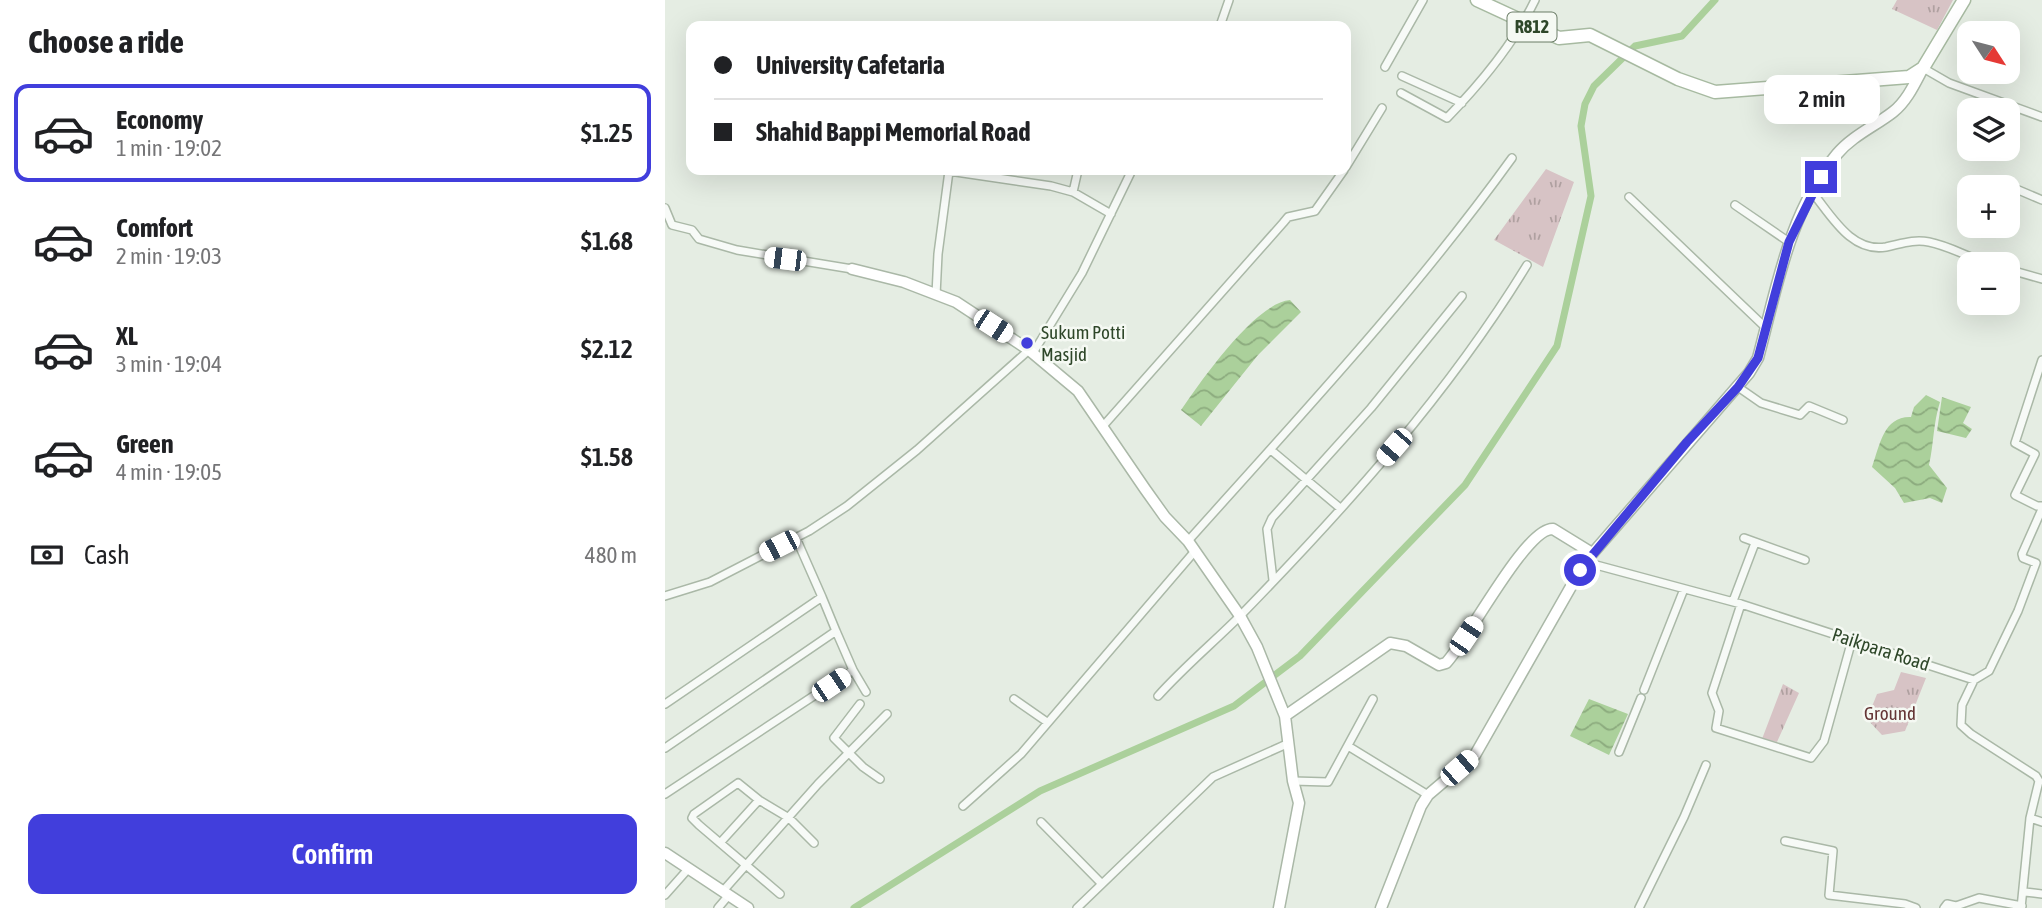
<!DOCTYPE html>
<html lang="en">
<head>
<meta charset="utf-8">
<style>
	:root { --surface:#fff; --page:#f6f6f6; --text:#202124; --muted:#757577; --line:#e0e0e0; --accent:#413edc }
	body { margin:0; font-family:"Asap Condensed",sans-serif; background:var(--page); color:var(--text); height:100vh; display:flex; flex-direction:column; font-size:26px; white-space:nowrap }
	* { box-sizing:border-box; margin:0 }
	p { font-size:23px; color:var(--muted) }
	.icon { flex:none; width:38px; height:38px; fill:none; stroke:currentColor; stroke-width:2; stroke-linecap:round; stroke-linejoin:round }
	.map { position:relative; flex:1; overflow:hidden }
	.panel { display:flex; flex-direction:column; background:var(--surface); width:665px }
	.panel>* { flex:none }
	.top-card { position:absolute; left:21px; top:21px; width:665px; height:154px; border-radius:14px; box-shadow:0 7px 28px #0002; display:grid; align-content:center; height:154px; padding:0 28px; background:var(--surface) }
	.needle { width:46px; rotate:126deg }
	.fabs { position:absolute; left:1292px; top:21px; display:grid; gap:14px }
	.fabs a { display:grid; place-items:center; width:63px; height:63px; border-radius:14px; background:var(--surface); box-shadow:0 7px 28px #0002; font-size:35px }
	.end { position:absolute; width:32px; height:32px; margin:-16px; border:9px solid #413edc; background:#fff; box-shadow:0 0 0 4px #fff }
	.from { border-radius:50% }
	.bubble { position:absolute; height:49px; border-radius:14px; background:var(--surface); box-shadow:0 7px 28px #0002; font-size:23px; font-weight:600; line-height:49px; text-align:center }
	.car { position:absolute; width:21px; height:42px; margin:-21px -10px; border-radius:9px; box-shadow:0 0 5px 2px #0007; background:linear-gradient(#fff 24%,#345 0 40%,#fff 0 76%,#345 0 86%,#fff 0) }
	.top-card b { display:flex; align-items:center; gap:24px; height:66px; font-size:26px }
	.top-card b+b { border-top:2px solid var(--line) }
	.top-card i { width:18px; height:18px; background:var(--text) }
	ul { padding:0; list-style:none }
	li { display:flex; align-items:center; gap:21px; height:98px; margin:0 14px 10px; padding:0 14px; border:4px solid transparent; border-radius:14px }
	li div { flex:1 }
	li b { display:block; font-size:26px }
	li em { font-style:normal; font-weight:600 }
	li.selected { border-color:var(--accent) }
	li>.icon { width:63px; height:63px; stroke-width:1.5 }
	h2 { padding:0 28px; font-size:32px; line-height:84px }
	.pay { display:flex; align-items:center; gap:18px; height:77px; padding:0 28px; font-size:26px }
	.pay p { margin-inline-start:auto }
	.primary-button { display:flex; gap:14px; margin-top:auto; padding:14px 28px }
	.primary-button a { flex:1; height:80px; border-radius:14px; background:var(--accent); color:#fff; font-size:28px; font-weight:600; line-height:80px; text-align:center }
	main { display:flex; flex:1; min-height:0 }
	.map>svg:first-child { display:block }
</style>
</head>
<body>
<main>
<section class="panel">
<h2>Choose a ride</h2>
<ul>
<li class="selected"><svg class="icon" aria-label="car" viewBox="0 0 24 24"><path d="M5 17H2v-5l4-1 3-4h7l3 4 3 1v5h-3M9 17h6M6 11h13"/><circle cx="7" cy="17" r="2"/><circle cx="17" cy="17" r="2"/></svg><div><b>Economy</b><p>1 min · 19:02</p></div><em>$1.25</em></li>
<li><svg class="icon" aria-label="car" viewBox="0 0 24 24"><path d="M5 17H2v-5l4-1 3-4h7l3 4 3 1v5h-3M9 17h6M6 11h13"/><circle cx="7" cy="17" r="2"/><circle cx="17" cy="17" r="2"/></svg><div><b>Comfort</b><p>2 min · 19:03</p></div><em>$1.68</em></li>
<li><svg class="icon" aria-label="car" viewBox="0 0 24 24"><path d="M5 17H2v-5l4-1 3-4h7l3 4 3 1v5h-3M9 17h6M6 11h13"/><circle cx="7" cy="17" r="2"/><circle cx="17" cy="17" r="2"/></svg><div><b>XL</b><p>3 min · 19:04</p></div><em>$2.12</em></li>
<li><svg class="icon" aria-label="car" viewBox="0 0 24 24"><path d="M5 17H2v-5l4-1 3-4h7l3 4 3 1v5h-3M9 17h6M6 11h13"/><circle cx="7" cy="17" r="2"/><circle cx="17" cy="17" r="2"/></svg><div><b>Green</b><p>4 min · 19:05</p></div><em>$1.58</em></li>
</ul>
<div class="pay"><svg class="icon" aria-label="cash" viewBox="0 0 24 24"><path d="M3 7h18v10H3z"/><circle cx="12" cy="12" r="2"/></svg>Cash<p>480 m</p></div>
<div class="primary-button"><a>Confirm</a></div>
</section>
<div class="map">
<svg width="1377" height="908" viewBox="0 0 1377 908">
	<defs>
		<pattern id="park-tufts" width="24" height="20" patternUnits="userSpaceOnUse" patternTransform="scale(1.75)"><rect width="24" height="20" fill="#d7c3c5"/><path d="M3 7l-1-3M5 7V3M7 7l1-3M15 17l-1-3M17 17v-4M19 17l1-3" fill="none" stroke="#afa0a0"/></pattern>
		<pattern id="water-waves" width="16" height="10" patternUnits="userSpaceOnUse" patternTransform="scale(1.75)"><rect width="16" height="10" fill="#abd09b"/><path d="M0 5q4-4 8 0t8 0" fill="none" stroke="#8cab7e"/></pattern>
	</defs>
	<rect width="100%" height="100%" fill="#e5ede3"/>
	<path fill="url(#park-tufts)" d="M1232,0h56l-16,30 -45,-21z
		M881,169l28,13 -31,85 -49,-27z
		M1236,672l25,6 -21,53 -23,4 -15,-16 10,-25 17,-4z
		M1118,684l16,9 -22,49 -15,-3z"/>
	<path fill="url(#water-waves)" d="M625,300l11,12 -43,43 -57,71 -20,-16c20,-29 74,-107 109,-110z
		M1261,395l14,7c-7,22 -6,41 -11,63l18,23 -5,15 -12,-5 -26,5 -9,-15 -23,-21c8,-23 12,-51 39,-50l3,-10z
		M1277,397l29,10 -8,16 9,6 -6,9 -29,-7z
		M924,699l39,15 -19,41 -39,-19z"/>
	<g fill="none" stroke-linecap="round" stroke-linejoin="round">
		<path stroke="#abd09b" stroke-width="7" d="M189,908l186,-117 194,-85 66,-50 165,-171 92,-139 34,-150 -10,-70 4,-22 9,-18 41,-40 47,-10 33,-36"/>
		<g stroke="#aab8a7" stroke-width="10">
			<path id="street" d="M555,26l9,-26
				M720,67l38,-67
				M1258,68l26,15 93,34
				M737,76l60,27
				M736,93l46,25c34,-35 67,-74 88,-118
				M681,167l36,-59
				M1337,183l40,17
				M408,192l5,-22
				M1147,192c19,23 39,61 74,55 15,-3 27,-8 43,-5 21,4 40,16 61,22
				M964,197l137,131
				M1070,205l54,37
				M0,208l7,17 20,5 7,9 38,11 115,19
				M1342,269l35,10
				M271,295l2,-41 11,-83 102,15 22,6 38,22
				M368,353l49,-80 50,-103
				M1377,360l-27,83 20,11 -20,41 22,11h5
				M1073,387l23,16 39,12 9,-9 34,14
				M439,425l179,-202 5,-6 27,-6 29,-41
				M606,450l69,58
				M1079,538l61,22
				M523,541c112,-125 226,-247 324,-383
				M920,562l156,42 233,76 -12,25 -1,20 10,9 65,42 3,5 -9,37 -9,90
				M608,580l-6,-51 5,-11 99,-110 91,-112
				M0,596l45,-14 99,-51 38,-25 70,-56 112,-100
				M1068,601l22,-58
				M1076,604l-29,89 7,18 -3,17 95,30 13,-17 28,-101
				M171,631l17,39
				M1309,680l15,-9 29,-60 18,-48 -13,-5 -1,-4 20,-45
				M979,690l40,-101
				M493,696c26,-29 56,-54 84,-82 105,-108 206,-220 285,-349
				M349,699l33,23
				M0,704l157,-107 -26,-59
				M195,704l-26,34 29,29 17,12
				M683,746l80,49
				M0,748l171,-117 -14,-34
				M954,752l22,-54
				M628,781l35,1 45,-83
				M0,794l188,-124 13,22
				M298,806l58,-52 174,-203
				M1365,818l12,4
				M376,822l61,62
				M1120,841l48,10 -4,44 76,9 11,4
				M55,843l39,-43
				M58,891l95,-107 69,-70
				M1360,892l17,2
				M115,894l-81,-69 -7,-7 2,-4 44,-31 21,17 30,18 25,25
				M0,895l24,-27
				M53,908l11,-13
				M412,908l136,-131 76,-34
				M974,908l45,-91 22,-52
				M1279,908l3,-4 9,2 23,-8 43,8"/>
		</g>
		<g stroke="#aab8a7" stroke-width="13">
			<path id="secondary" d="M187,269l52,13 52,20 73,48 49,41 67,98 20,28 23,24 52,75 17,31 28,69 8,65 6,22 -20,105
				M620,716l105,-73 16,3 33,19 7,-2c22,-23 80,-136 107,-134l39,24
				M0,853l83,55
				M716,908l40,-102 7,-11 47,-40 110,-193 164,-189 9,-15c19,-71 31,-146 79,-204 15,-18 38,-28 56,-42 14,-11 22,-29 30,-44"/>
		</g>
		<g stroke="#a7baa1" stroke-width="15">
			<path id="primary" d="M812,0l82,38 31,-3 88,44 37,13 194,-15 14,-9 41,-68"/>
		</g>
		<use href="#street" stroke="#f7faf7" stroke-width="7"/>
		<use href="#secondary" stroke="#fff" stroke-width="10"/>
		<use href="#primary" stroke="#fff" stroke-width="12"/>
	</g>
	<g fill="none" stroke-linecap="round" stroke-linejoin="round">
		<path stroke="#413edc" stroke-width="9" d="M915,570l107,-128 51,-55 20,-29 31,-116 32,-65"/>
	</g>
	<circle fill="#413edc" stroke="#f5f9f3" stroke-width="2.5" cx="362" cy="343" r="7"/>
	<g text-anchor="middle" stroke-width="5" stroke-linejoin="round" paint-order="stroke">
		<rect fill="#f5f9f3" stroke="#6a7c66" stroke-width="2" x="842.5" y="12.5" width="49" height="29" rx="5"/>
		<g font-size="18" font-weight="bold" fill="#2e4729">
			<text x="867" y="33">R812</text>
		</g>
		<g font-size="19" fill="#2e4729" stroke="#f5f9f3" text-anchor="start">
			<text x="376" y="339">Sukum Potti<tspan x="376" dy="22">Masjid</tspan></text>
		</g>
		<g font-size="19" fill="#2e4729" stroke="#f5f9f3">
			<text transform="translate(1216 649) rotate(18)" y="7">Paikpara Road</text>
		</g>
		<g font-size="19" fill="#643535" stroke="#f5f9f3">
			<text x="1225" y="720">Ground</text>
		</g>
	</g>
</svg>
<div class="fabs">
<a><svg class="needle" viewBox="-14 -14 28 28"><path d="M0-13l5 13h-10z" fill="#e53935"/><path d="M0 13l5-13h-10z" fill="#757577"/></svg></a>
<a><svg class="icon" aria-label="layers" viewBox="0 0 24 24"><path d="M12 4l9 5-9 5-9-5zM3 14l9 5 9-5"/></svg></a>
<a>+</a>
<a>−</a>
</div>
<i class="end from" style="left:915px;top:570px"></i>
<i class="end" style="left:1156px;top:177px"></i>
<div class="bubble" style="left:1099px;top:75px;width:116px">2 min</div>
<i class="car" style="left:120px;top:259px;rotate:277deg"></i>
<i class="car" style="left:328px;top:326px;rotate:123deg"></i>
<i class="car" style="left:729px;top:447px;rotate:221deg"></i>
<i class="car" style="left:114px;top:546px;rotate:243deg"></i>
<i class="car" style="left:801px;top:636px;rotate:34deg"></i>
<i class="car" style="left:166px;top:685px;rotate:56deg"></i>
<i class="car" style="left:794px;top:768px;rotate:49deg"></i>
<div class="top-card">
<b><i class="from"></i>University Cafetaria</b>
<b><i></i>Shahid Bappi Memorial Road</b>
</div>
</div>
</main>
</body>
</html>
